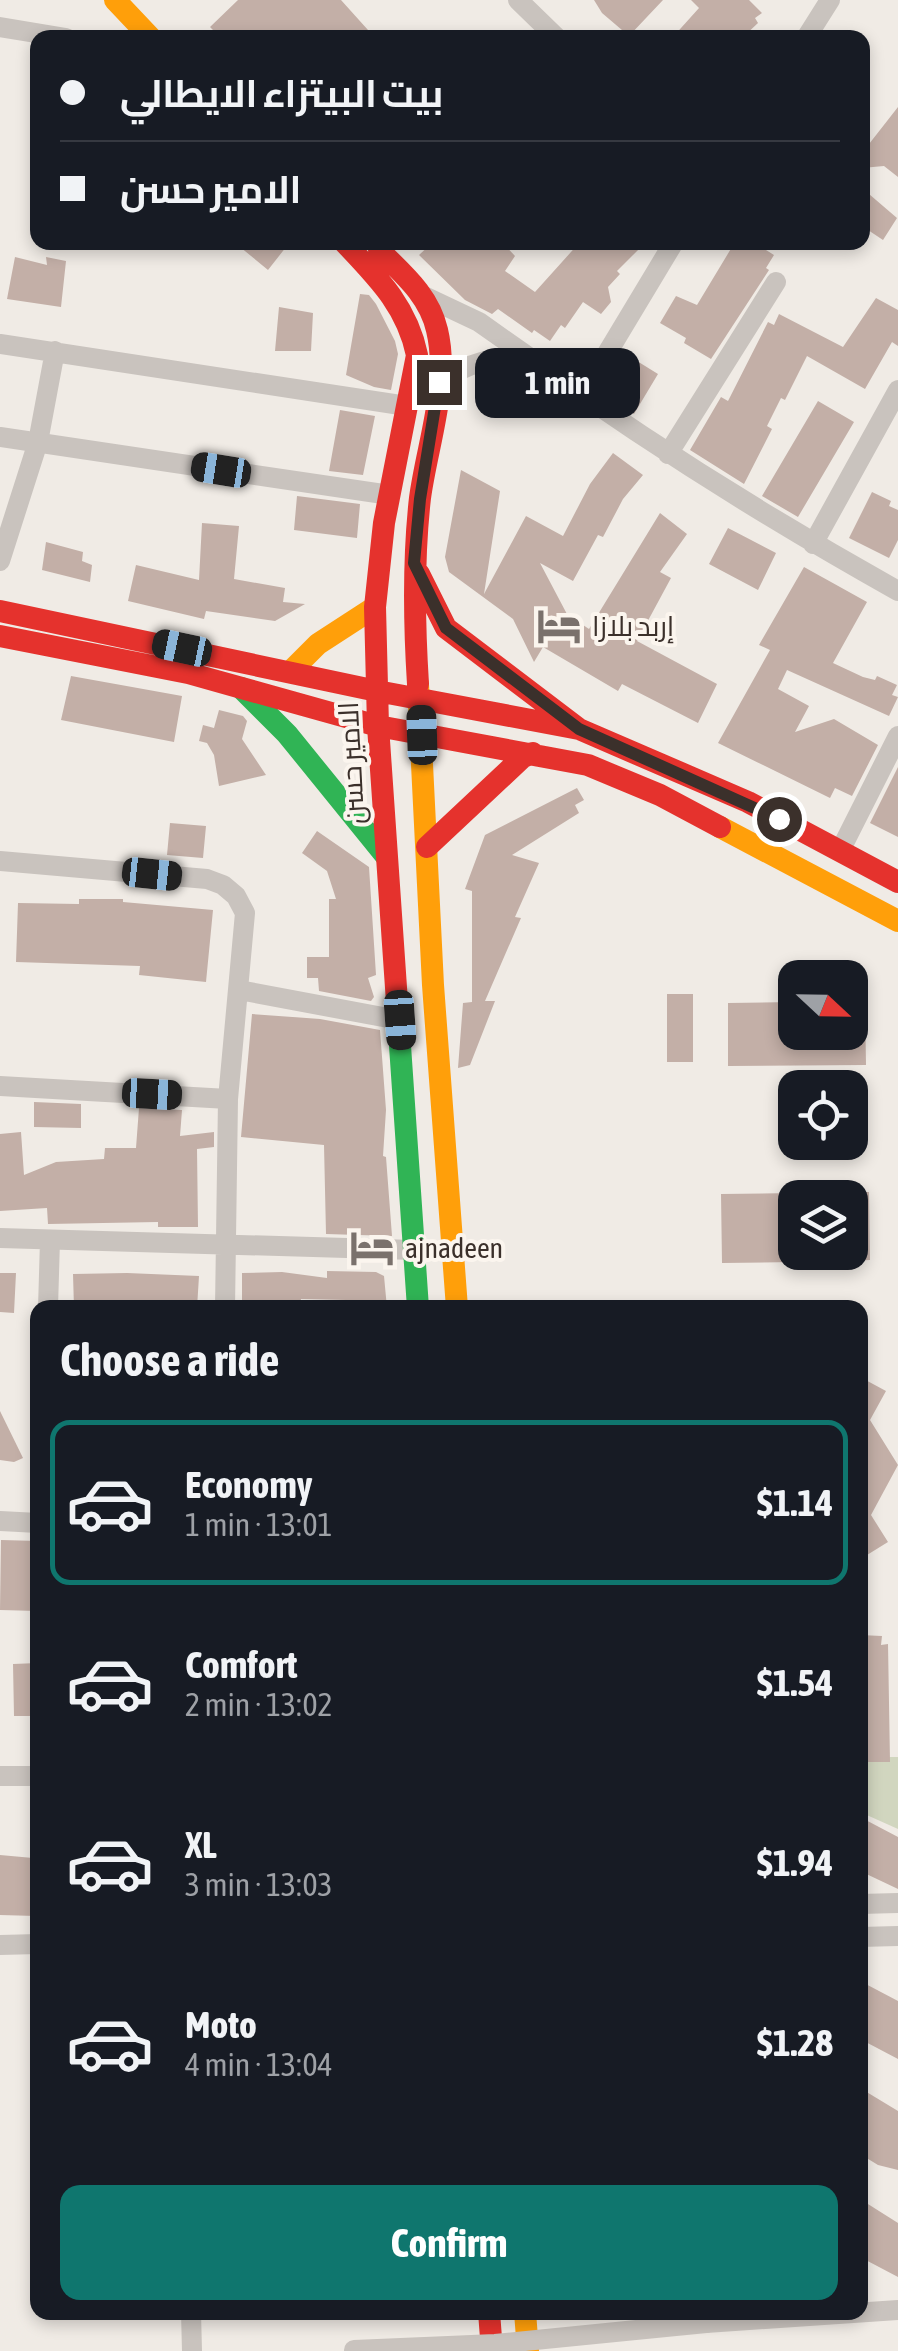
<!DOCTYPE html>
<html lang="en">
<head>
<meta charset="utf-8">
<style>
	:root { --surface:#171b24; --page:#242831; --text:#f1f3f6; --muted:#9ea1a6; --line:#363941; --accent:#0f766e }
	body { margin:0; font-family:"Asap Condensed",Cairo,sans-serif; background:var(--page); color:var(--text); height:100vh; display:flex; flex-direction:column; font-size:38px; white-space:nowrap }
	* { box-sizing:border-box; margin:0 }
	p { font-size:32px; color:var(--muted) }
	.icon { flex:none; width:55px; height:55px; fill:none; stroke:currentColor; stroke-width:2; stroke-linecap:round; stroke-linejoin:round }
	.map { position:relative; flex:1; overflow:hidden }
	.panel { position:absolute; left:30px; top:1300px; width:838px; height:1020px; display:flex; flex-direction:column; background:var(--surface); border-radius:20px; box-shadow:0 5px 15px #0003 }
	.panel>* { flex:none }
	.top-card { position:absolute; left:30px; top:30px; width:840px; height:220px; border-radius:20px; box-shadow:0 5px 15px #0003; display:grid; align-content:center; height:220px; padding:0 30px; background:var(--surface) }
	.needle { width:65px; rotate:112deg }
	.tools { position:absolute; left:778px; top:960px; display:grid; gap:20px }
	.tools a { display:grid; place-items:center; width:90px; height:90px; border-radius:20px; background:var(--surface); box-shadow:0 5px 15px #0003; font-size:50px }
	.end { position:absolute; width:45px; height:45px; margin:-22px; border:12px solid #3b302b; background:#fff; box-shadow:0 0 0 5px #fff }
	.from { border-radius:50% }
	.bubble { position:absolute; height:70px; border-radius:20px; background:var(--surface); box-shadow:0 5px 15px #0003; font-size:32px; font-weight:700; line-height:70px; text-align:center }
	.car { position:absolute; width:30px; height:60px; margin:-30px -15px; border-radius:12px; box-shadow:0 0 8px 2px #0007; background:linear-gradient(#222 24%,#8ab4d8 0 40%,#222 0 76%,#8ab4d8 0 86%,#222 0) }
	.top-card b { display:flex; align-items:center; gap:35px; height:95px; font-size:38px }
	.top-card b+b { border-top:2px solid var(--line) }
	.top-card i { width:25px; height:25px; background:var(--text) }
	ul { padding:0; list-style:none }
	li { display:flex; align-items:center; gap:30px; height:165px; margin:0 20px 15px; padding:0 10px; border:5px solid transparent; border-radius:20px }
	li div { flex:1 }
	li b { display:block; font-size:38px }
	li em { font-style:normal; font-weight:700 }
	li.on { border-color:var(--accent) }
	li>.icon { width:90px; height:90px; stroke-width:1.5 }
	h2 { padding:0 30px; font-size:45px; line-height:120px }
	.cta { display:flex; gap:20px; margin-top:auto; padding:20px 30px }
	.cta a { flex:1; height:115px; border-radius:20px; background:var(--accent); color:#fff; font-size:40px; font-weight:700; line-height:115px; text-align:center }
	.map>svg:first-child { display:block }
</style>
</head>
<body>
<div class="map">
<svg width="898" height="2351" viewBox="0 0 898 2351">
	<rect width="100%" height="100%" fill="#f0ebe5"/>
	<path fill="#d1d6bf" d="M860,1757h38v72l-38,-17z"/>
	<path fill="#c3afa7" d="M238,0h103l27,30 -8,8h-139l-11,-11z
		M594,0h69l-34,36 -27,-23z
		M691,0h58l13,13 -7,5 3,5 -16,15h-70l27,-30z
		M898,107v70l-14,-11 -22,2v-15z
		M862,188l35,30 -14,22 -21,-14z
		M234,242h56l-22,28z
		M433,242h69l13,14 -10,15 30,21 45,-50h66l-29,29 3,3 -12,13 3,15 -10,12 -18,-12 -18,26 -4,-3 -11,16 -16,-11 -2,3 -34,-24 -6,5 -27,-14 -46,-45z
		M735,242h18l21,13 -8,13 3,2 -58,89 -27,-16 2,-5 -26,-15 16,-27 21,9z
		M15,257l32,8 -1,-8 20,4 -5,46 -54,-8z
		M360,294l9,1 7,9 19,37 3,13 -7,36 -17,-3 -28,-12z
		M876,298l22,12v36l-6,-4 -27,47 -58,-33 -22,44 -4,-2 -14,28 5,3 -28,55 -54,-34 31,-53 7,4 40,-79 6,3 5,-11 64,33z
		M279,307l34,6 -2,38h-36z
		M637,361l21,13 -24,40 -20,-14z
		M818,401l36,21 -56,95 -36,-21z
		M340,410l35,6 -12,59 -34,-4z
		M613,453l30,22 -20,24 -20,38 -5,-2 -25,46 -33,-18 38,72 5,-10 6,4 71,-116 27,21 -27,38 11,6 -34,63 80,43 -19,39 -76,-39 -4,7 -75,-44 -9,15 -21,-43 -64,-47 -4,-15 16,-87 39,21 -16,103 42,-78 37,20 27,-52z
		M872,492l19,9 -2,5 9,4v30l-9,18 -40,-20z
		M297,496l63,8 -3,34 -63,-8z
		M202,523l37,3 -5,53 51,9 -2,14 22,2 -30,17 -69,-10 -2,8 -76,-18 8,-36 63,15z
		M728,528l48,25 -18,37 -49,-26z
		M46,542l37,10 -1,9 10,4 -2,17 -48,-12z
		M804,567l63,35 -34,61 30,14 12,3 2,-4 20,9 -5,10 6,2 -9,19 -102,-46 -9,19 31,17 -14,26 39,-13 44,26 -26,51 -17,-8 -5,10 -112,-55 52,-93 -11,-5z
		M71,676l111,20 -8,46 -113,-22z
		M219,710l24,6 4,5 -5,18 24,36 -47,11 -5,-31 -7,-12 -8,-2 4,-16 11,3z
		M898,767v70l-28,-14z
		M577,788l7,12 -9,5 4,8 -67,42 27,8 -24,54 6,1 -36,83h10l-25,64 -12,3 5,-65 9,-1v-111l-7,-2 20,-54z
		M170,823l36,3 -3,32 -36,-3z
		M317,831l52,36 7,108 -8,3 6,19 -3,4 -52,-10 -1,-13h-11v-21h22v-58h7l-9,-28 -25,-18z
		M79,899h44v3l90,8 -7,72 -67,-7 1,-9 -124,-4 2,-59 61,1z
		M667,994h26v68h-26z
		M795,1002v30h55v-30h15l1,63 -138,1v-63z
		M252,1014l68,5 60,11 6,80 -3,46 3,1 6,79 -66,-2 -2,-89 -83,-8z
		M34,1102l47,2v24l-47,-1z
		M139,1108l43,2 -2,26 34,-4v15l-17,2 1,78h-40v-5l-110,2 -1,-16 -47,3v-77l21,-2 3,43 32,-13 48,-3 1,-11h31z
		M850,1192h19l1,68 -20,1z
		M795,1193v69l-73,1 -1,-69z
		M327,1271l49,1 8,4 3,32h-42l1,-8 -45,-1 -1,9h-58v-35l40,-1 45,6z
		M0,1273h16l-2,40 -14,-1z
		M127,1273l72,3 -2,32h-123l-1,-34z
		M860,1377l26,14 -16,29 28,45 -27,50 17,27 -21,13 -7,-11z
		M0,1411l23,47 -9,4 -14,-2z
		M1,1540l37,1v70l-38,-1z
		M860,1635l22,1 -1,9 7,-1 2,118h-30z
		M38,1663v53h-24l-1,-52z
		M860,1817l38,20v52l-38,-18z
		M0,1855l33,3 3,58 -36,-1z
		M860,1981l38,20v58l-38,-20z
		M860,2088l38,23v59l-20,-5 -18,-11z
		M860,2199l38,24v54l-38,-20z"/>
	<g fill="none" stroke-linecap="round" stroke-linejoin="round">
		<path stroke="#c9c3be" stroke-width="20" d="M518,0l39,38
			M0,27l66,11
			M806,38l24,-38
			M424,296l55,26 51,36c-36,-2 -62,4 -91,25
			M0,344l407,62
			M530,358c118,85 241,162 368,233
			M582,395l92,-153
			M0,437l390,58
			M668,454l108,-172
			M813,544l85,-154
			M0,561l38,-119 17,-91
			M840,851l58,-115
			M0,861l207,18 16,6 13,11 9,17 -17,186 -3,209
			M239,990l160,30
			M0,1086l228,13
			M0,1238l414,12
			M48,1308l2,-68
			M0,1521l38,2
			M0,1776h38
			M860,1904l38,-1
			M860,1937l38,-1
			M0,1945l38,-1
			M191,2312l1,39
			M706,2323l192,-13"/>
		<path stroke="#30b455" stroke-width="22" d="M241,688l46,46 99,122
			M397,1002l21,306"/>
		<path stroke="#ff9f0a" stroke-width="22" d="M115,0l36,38
			M291,671l27,-27 57,-37
			M418,684l15,301 24,323
			M720,827l178,94
			M525,2312l3,39"/>
		<path stroke="#e5322d" stroke-width="22" d="M344,242c33,35 63,64 73,113l-33,168 -9,84 3,119 19,276
			M379,250c24,24 50,45 58,80 13,54 -10,115 -17,168 -7,62 -6,123 -2,186
			M419,574l27,54 133,101
			M0,611l377,80 202,38 169,73 150,80
			M0,636l188,37 190,53 210,39 72,30 60,32
			M427,847l96,-90 10,-4
			M489,2312l3,39"/>
		<path stroke="#c9c3be" stroke-width="20" d="M354,2350l141,-6 211,-21"/>
	</g>
	<g fill="none" stroke-linecap="round" stroke-linejoin="round">
		<path stroke="#3b302b" stroke-width="12" d="M439,382l-19,117 -6,64 32,65 133,101 200,90"/>
	</g>
	<defs>
		<g id="hotel-bare" transform="scale(3.45)"><path d="M-6-4.5h1.5V1H6V5H4.5V3h-9V5H-6ZM-4 0a1.8 1.8 0 1 1 3.6 0ZM.5 0V-2.5h3Q6-2.5 6 0Z" fill="#7a716c" stroke="#fbf5ee" stroke-width="2.5" paint-order="stroke"/></g>
	</defs>
	<g fill-rule="evenodd">
		<use href="#hotel-bare" x="559" y="626"/>
		<use href="#hotel-bare" x="372" y="1248"/>
	</g>
	<g text-anchor="middle" stroke-width="8" stroke-linejoin="round" paint-order="stroke">
		<g font-size="28" fill="#3b302b" stroke="#fbf5ee" text-anchor="start">
			<text x="592" y="636">إربد بلازا</text>
			<text x="405" y="1258">ajnadeen</text>
		</g>
		<g font-size="28" fill="#3b302b" stroke="#fbf5ee">
			<text transform="translate(351 763) rotate(-93)" y="10">الامير حسن</text>
		</g>
	</g>
</svg>
<div class="tools">
<a><svg class="needle" viewBox="-14 -14 28 28"><path d="M0-13l5 13h-10z" fill="#e53935"/><path d="M0 13l5-13h-10z" fill="#9ea1a6"/></svg></a>
<a><svg class="icon" aria-label="locate" viewBox="0 0 24 24"><circle cx="12" cy="12" r="6"/><path d="M12 2v4M12 18v4M2 12h4M18 12h4"/></svg></a>
<a><svg class="icon" aria-label="layers" viewBox="0 0 24 24"><path d="M12 4l9 5-9 5-9-5zM3 14l9 5 9-5"/></svg></a>
</div>
<i class="end from" style="left:779px;top:819px"></i>
<i class="end" style="left:439px;top:382px"></i>
<div class="bubble" style="left:475px;top:348px;width:165px">1 min</div>
<i class="car" style="left:221px;top:470px;rotate:279deg"></i>
<i class="car" style="left:182px;top:648px;rotate:282deg"></i>
<i class="car" style="left:422px;top:735px;rotate:358deg"></i>
<i class="car" style="left:152px;top:874px;rotate:96deg"></i>
<i class="car" style="left:400px;top:1020px;rotate:176deg"></i>
<i class="car" style="left:152px;top:1094px;rotate:93deg"></i>
<div class="top-card">
<b><i class="from"></i>بيت البيتزاء الايطالي</b>
<b><i></i>الامير حسن</b>
</div>
<section class="panel">
<h2>Choose a ride</h2>
<ul>
<li class="on"><svg class="icon" aria-label="car" viewBox="0 0 24 24"><path d="M5 17H2v-5l4-1 3-4h7l3 4 3 1v5h-3M9 17h6M6 11h13"/><circle cx="7" cy="17" r="2"/><circle cx="17" cy="17" r="2"/></svg><div><b>Economy</b><p>1 min · 13:01</p></div><em>$1.14</em></li>
<li><svg class="icon" aria-label="car" viewBox="0 0 24 24"><path d="M5 17H2v-5l4-1 3-4h7l3 4 3 1v5h-3M9 17h6M6 11h13"/><circle cx="7" cy="17" r="2"/><circle cx="17" cy="17" r="2"/></svg><div><b>Comfort</b><p>2 min · 13:02</p></div><em>$1.54</em></li>
<li><svg class="icon" aria-label="car" viewBox="0 0 24 24"><path d="M5 17H2v-5l4-1 3-4h7l3 4 3 1v5h-3M9 17h6M6 11h13"/><circle cx="7" cy="17" r="2"/><circle cx="17" cy="17" r="2"/></svg><div><b>XL</b><p>3 min · 13:03</p></div><em>$1.94</em></li>
<li><svg class="icon" aria-label="car" viewBox="0 0 24 24"><path d="M5 17H2v-5l4-1 3-4h7l3 4 3 1v5h-3M9 17h6M6 11h13"/><circle cx="7" cy="17" r="2"/><circle cx="17" cy="17" r="2"/></svg><div><b>Moto</b><p>4 min · 13:04</p></div><em>$1.28</em></li>
</ul>
<div class="cta"><a>Confirm</a></div>
</section>
</div>
</body>
</html>
